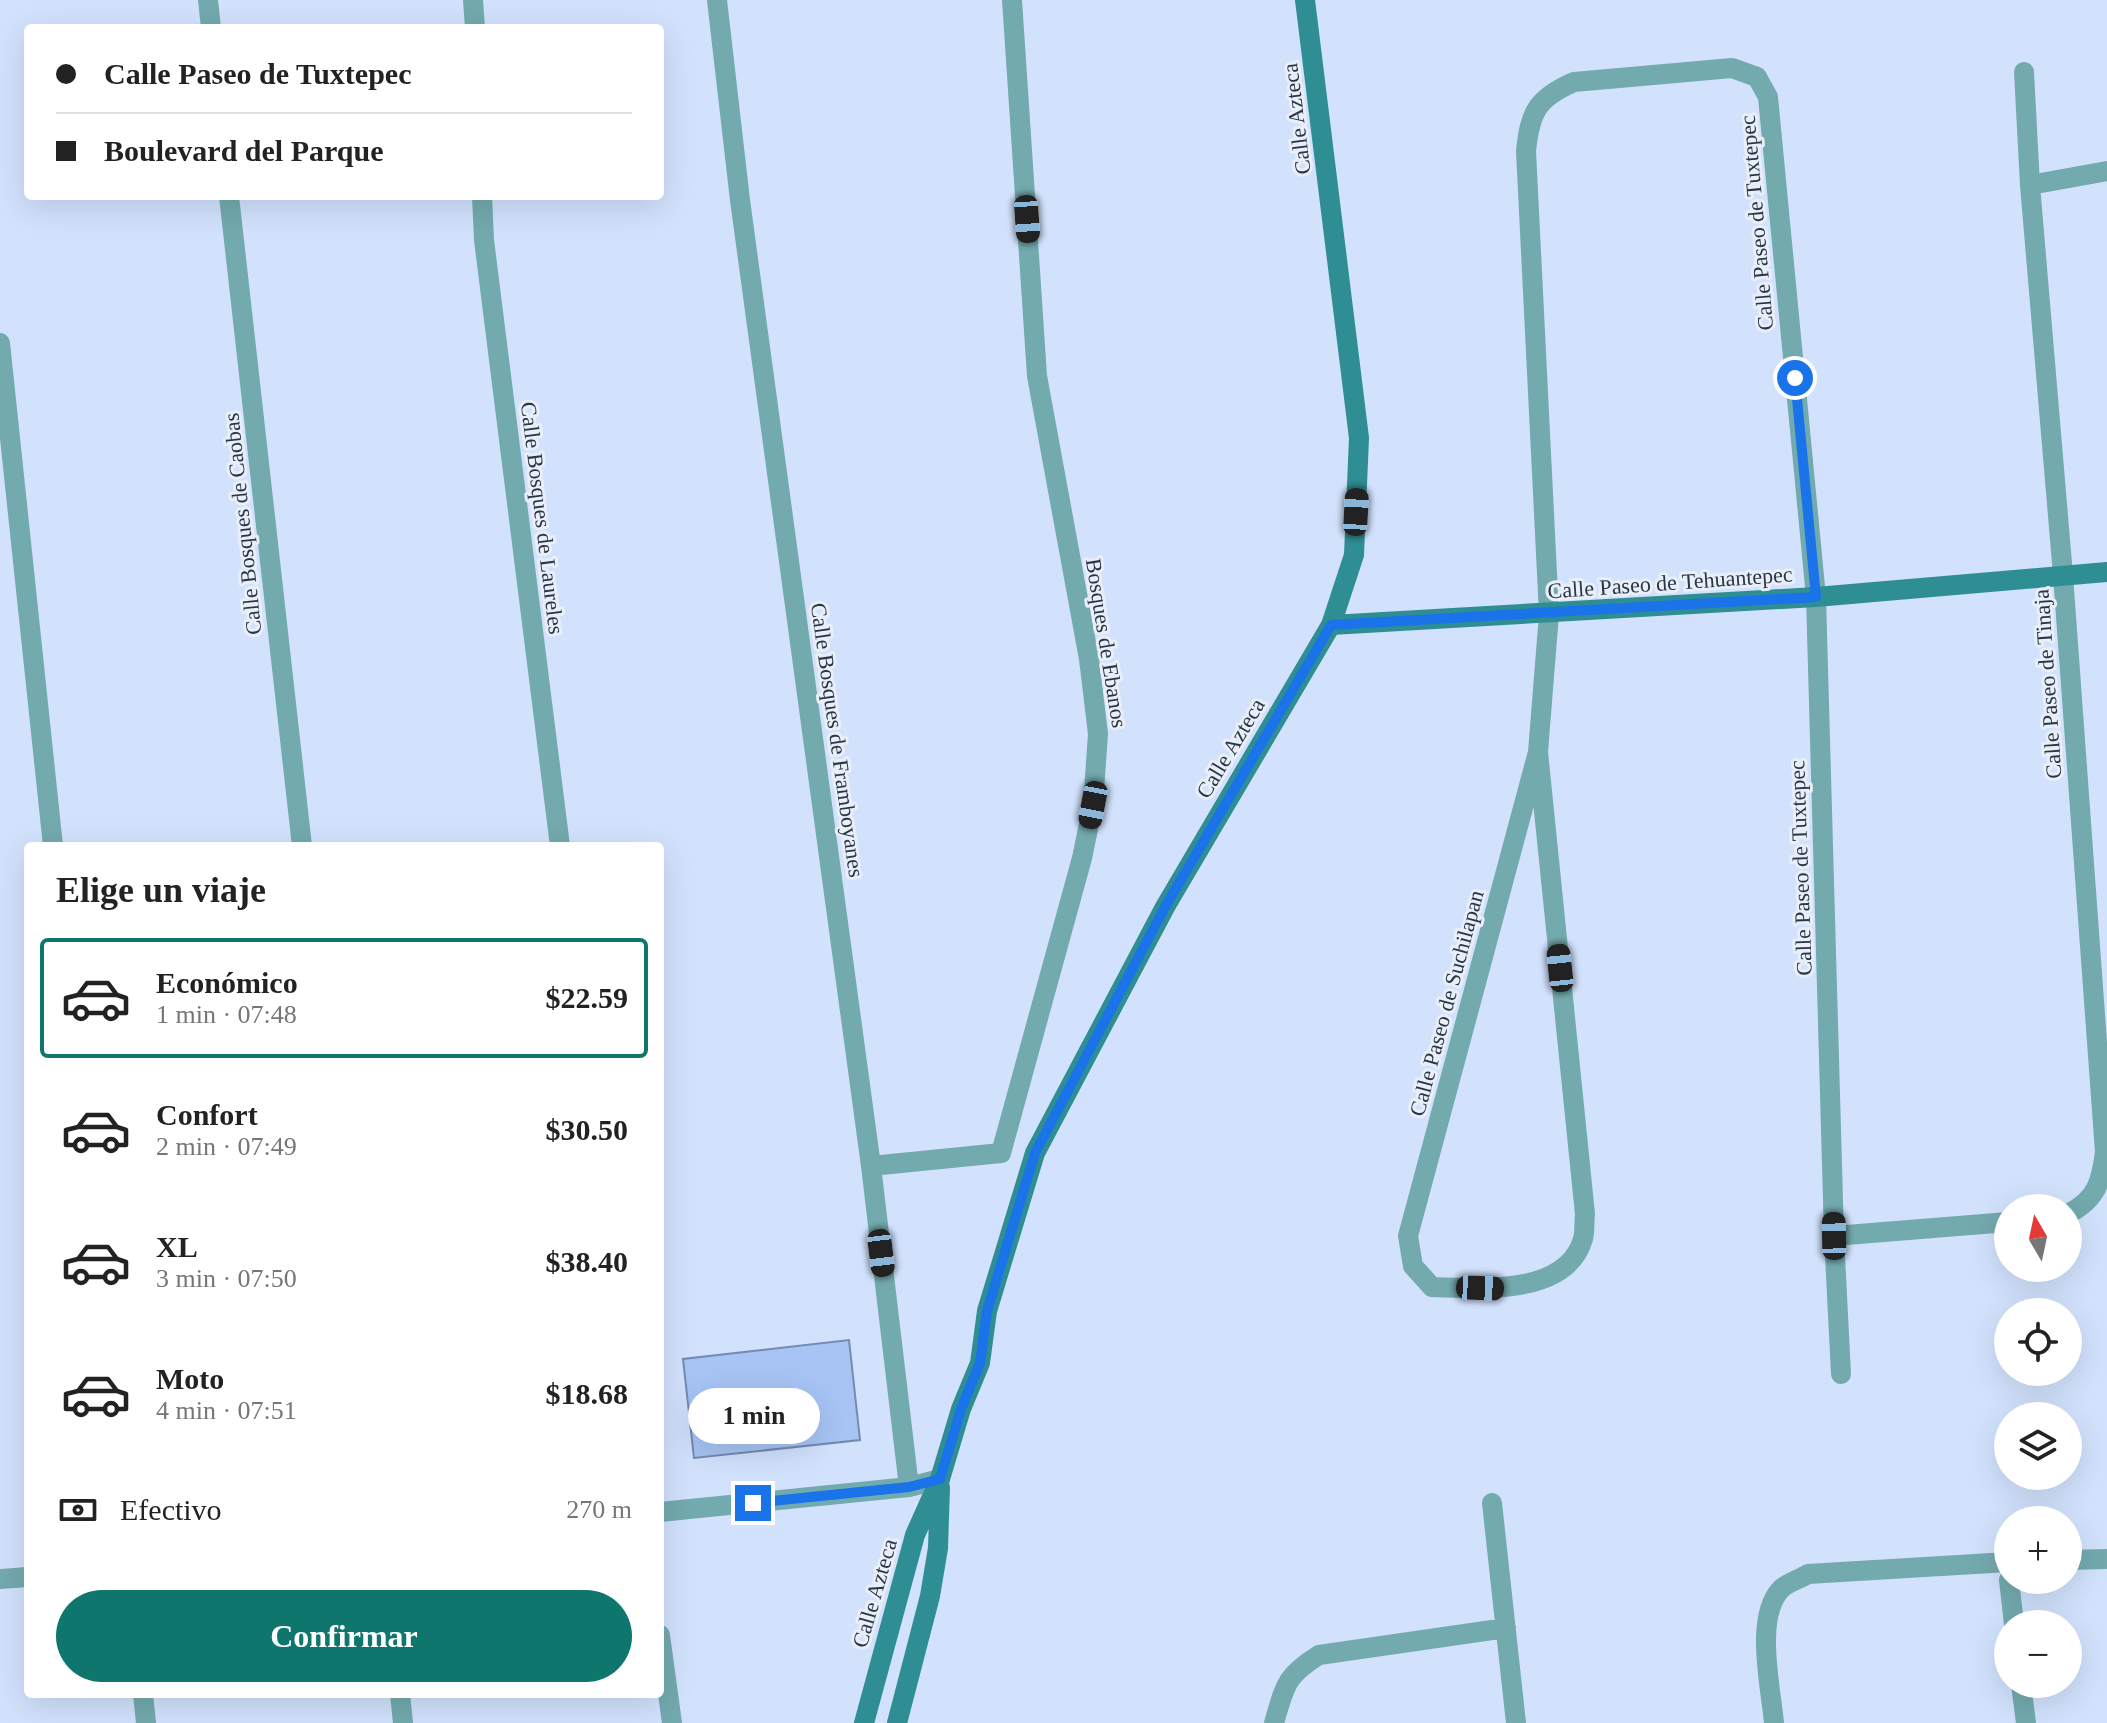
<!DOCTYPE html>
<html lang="es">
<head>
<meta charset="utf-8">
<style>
	:root { --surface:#fff; --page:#f6f6f6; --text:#222; --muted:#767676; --line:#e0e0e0; --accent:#0f766e }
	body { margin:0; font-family:Georgia,serif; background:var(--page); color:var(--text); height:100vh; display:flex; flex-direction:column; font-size:30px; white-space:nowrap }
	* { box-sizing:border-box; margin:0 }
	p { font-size:26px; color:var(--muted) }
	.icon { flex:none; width:44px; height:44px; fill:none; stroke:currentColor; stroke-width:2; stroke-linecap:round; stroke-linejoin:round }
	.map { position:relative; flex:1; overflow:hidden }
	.sheet { position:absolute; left:24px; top:842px; width:640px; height:856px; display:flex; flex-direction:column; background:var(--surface); border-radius:8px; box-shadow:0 8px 32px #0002 }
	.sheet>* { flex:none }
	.hud { position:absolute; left:24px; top:24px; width:640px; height:176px; border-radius:8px; box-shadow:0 8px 32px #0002; display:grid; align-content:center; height:176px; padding:0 32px; background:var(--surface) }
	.needle { width:52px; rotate:351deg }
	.fabs { position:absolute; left:1994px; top:1194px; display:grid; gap:16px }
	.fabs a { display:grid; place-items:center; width:88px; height:88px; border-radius:50%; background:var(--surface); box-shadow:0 8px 32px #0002; font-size:40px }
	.end { position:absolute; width:36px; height:36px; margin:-18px; border:10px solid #1a73e8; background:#fff; box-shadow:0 0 0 4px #fff }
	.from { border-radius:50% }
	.bubble { position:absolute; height:56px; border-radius:28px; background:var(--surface); box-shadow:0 8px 32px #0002; font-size:26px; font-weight:700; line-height:56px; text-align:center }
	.car { position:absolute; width:24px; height:48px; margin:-24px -12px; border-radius:10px; box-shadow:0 0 6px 2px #0007; background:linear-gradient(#222 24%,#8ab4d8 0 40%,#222 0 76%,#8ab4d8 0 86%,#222 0) }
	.hud b { display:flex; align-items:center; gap:28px; height:76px; font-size:30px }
	.hud b+b { border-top:2px solid var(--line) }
	.hud i { width:20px; height:20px; background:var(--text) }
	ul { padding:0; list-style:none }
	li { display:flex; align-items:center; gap:24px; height:120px; margin:0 16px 12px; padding:0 16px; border:4px solid transparent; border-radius:8px }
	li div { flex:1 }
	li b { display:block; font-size:30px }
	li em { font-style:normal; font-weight:700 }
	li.current { border-color:var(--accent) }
	li>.icon { width:72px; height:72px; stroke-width:1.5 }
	h2 { padding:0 32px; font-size:36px; line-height:96px }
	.pay { display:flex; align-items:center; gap:20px; height:88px; padding:0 32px; font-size:30px }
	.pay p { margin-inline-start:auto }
	.cta { display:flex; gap:16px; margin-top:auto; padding:16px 32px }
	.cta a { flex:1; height:92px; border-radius:48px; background:var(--accent); color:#fff; font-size:32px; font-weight:700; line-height:92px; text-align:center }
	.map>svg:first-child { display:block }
</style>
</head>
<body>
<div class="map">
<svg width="2107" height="1723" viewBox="0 0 2107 1723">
	<rect width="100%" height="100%" fill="#d2e2fd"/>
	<path fill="#a7c4f5" stroke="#738bb4" stroke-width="2" d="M849,1340l11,100 -166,18 -11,-99z"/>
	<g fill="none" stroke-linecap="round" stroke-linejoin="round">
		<path stroke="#73aaae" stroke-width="20" d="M208,0l3,28
			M473,0l2,28
			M717,0l23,200 131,966 38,321
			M2024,72l6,113 33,390 42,577c-4,30 -8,47 -37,62
			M2030,185l77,-14
			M229,196l73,650
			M482,196l2,44 76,606
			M0,343l53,503
			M1538,752l-130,484 5,30 19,21c46,1 134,10 151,-48 2,-7 1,-17 2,-25l-47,-462 11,-138 -23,-463c4,-39 11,-53 48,-69l158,-14 25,9 11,20 48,500 18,639 7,138
			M871,1166l130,-13 81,-295 11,-53 5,-71 -9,-75 -52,-283 -25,-376
			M1834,1236l174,-14
			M1492,1503l24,220
			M660,1512l249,-25 31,-8
			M2068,1560l39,-1
			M0,1579l28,-2
			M2009,1580l5,44
			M660,1635l12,88
			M2021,1684l5,39
			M143,1694l3,29
			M400,1694l3,29
			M1274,1723c11,-37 11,-47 45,-68l187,-27
			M1774,1723c-3,-35 -20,-106 7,-134 6,-6 19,-10 27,-15l200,-12"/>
		<path stroke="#2e8e94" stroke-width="20" d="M1331,625l485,-28 291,-25
			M864,1723l51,-188 25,-56 21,-70 19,-46 7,-52 48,-158 130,-246 166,-282 23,-70 5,-117 -54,-438
			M897,1723l33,-127 8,-48 2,-61"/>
	</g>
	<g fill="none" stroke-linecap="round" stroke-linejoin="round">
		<path stroke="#1a73e8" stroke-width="10" d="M753,1503l156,-16 31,-8 21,-70 19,-46 7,-52 48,-158 130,-246 166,-282 485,-28 -21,-219"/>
	</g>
	<g text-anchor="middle" stroke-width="6" stroke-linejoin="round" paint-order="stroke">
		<g font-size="22" fill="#2a3546" stroke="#e9eff8">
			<text transform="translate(1296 119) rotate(-97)" y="8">Calle Azteca</text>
			<text transform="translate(1756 223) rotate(-95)" y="8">Calle Paseo de Tuxtepec</text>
			<text transform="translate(543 518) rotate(83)" y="8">Calle Bosques de Laureles</text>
			<text transform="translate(242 524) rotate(-96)" y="8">Calle Bosques de Caobas</text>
			<text transform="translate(1670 582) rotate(-4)" y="8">Calle Paseo de Tehuantepec</text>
			<text transform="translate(1107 643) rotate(81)" y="8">Bosques de Ebanos</text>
			<text transform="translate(2047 684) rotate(-94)" y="8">Calle Paseo de Tinaja</text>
			<text transform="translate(838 740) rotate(82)" y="8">Calle Bosques de Framboyanes</text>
			<text transform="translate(1230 748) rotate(-59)" y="8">Calle Azteca</text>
			<text transform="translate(1800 868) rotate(-92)" y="8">Calle Paseo de Tuxtepec</text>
			<text transform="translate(1446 1003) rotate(-75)" y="8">Calle Paseo de Suchilapan</text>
			<text transform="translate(874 1593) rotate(-74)" y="8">Calle Azteca</text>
		</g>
	</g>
</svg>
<div class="fabs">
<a><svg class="needle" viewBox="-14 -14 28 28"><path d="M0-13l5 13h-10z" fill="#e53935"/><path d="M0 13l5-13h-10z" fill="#767676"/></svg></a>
<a><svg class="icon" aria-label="locate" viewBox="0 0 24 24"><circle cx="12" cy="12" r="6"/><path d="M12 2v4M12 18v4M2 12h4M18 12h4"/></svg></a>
<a><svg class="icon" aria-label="layers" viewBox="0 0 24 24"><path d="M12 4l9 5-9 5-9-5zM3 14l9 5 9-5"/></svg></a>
<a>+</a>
<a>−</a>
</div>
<i class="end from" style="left:1795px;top:378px"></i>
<i class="end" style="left:753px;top:1503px"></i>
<div class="bubble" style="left:688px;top:1388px;width:132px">1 min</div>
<i class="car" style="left:1027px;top:219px;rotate:176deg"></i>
<i class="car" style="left:1356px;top:512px;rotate:3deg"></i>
<i class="car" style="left:1093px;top:805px;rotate:191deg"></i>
<i class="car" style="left:1560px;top:968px;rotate:354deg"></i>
<i class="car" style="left:1834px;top:1236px;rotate:359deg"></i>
<i class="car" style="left:881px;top:1253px;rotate:173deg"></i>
<i class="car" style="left:1480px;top:1288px;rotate:92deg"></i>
<div class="hud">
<b><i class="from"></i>Calle Paseo de Tuxtepec</b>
<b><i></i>Boulevard del Parque</b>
</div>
<section class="sheet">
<h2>Elige un viaje</h2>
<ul>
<li class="current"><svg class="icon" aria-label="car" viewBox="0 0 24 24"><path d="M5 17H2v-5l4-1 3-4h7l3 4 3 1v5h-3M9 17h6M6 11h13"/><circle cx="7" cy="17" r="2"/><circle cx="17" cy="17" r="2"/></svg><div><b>Económico</b><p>1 min · 07:48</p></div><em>$22.59</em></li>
<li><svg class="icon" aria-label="car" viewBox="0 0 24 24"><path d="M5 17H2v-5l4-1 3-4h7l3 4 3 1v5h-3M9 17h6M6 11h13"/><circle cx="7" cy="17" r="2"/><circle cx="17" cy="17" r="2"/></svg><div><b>Confort</b><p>2 min · 07:49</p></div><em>$30.50</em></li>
<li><svg class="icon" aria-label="car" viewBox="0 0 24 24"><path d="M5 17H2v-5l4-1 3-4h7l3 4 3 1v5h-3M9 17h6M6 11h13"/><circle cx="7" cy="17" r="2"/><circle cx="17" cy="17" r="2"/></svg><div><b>XL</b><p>3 min · 07:50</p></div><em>$38.40</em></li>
<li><svg class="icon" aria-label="car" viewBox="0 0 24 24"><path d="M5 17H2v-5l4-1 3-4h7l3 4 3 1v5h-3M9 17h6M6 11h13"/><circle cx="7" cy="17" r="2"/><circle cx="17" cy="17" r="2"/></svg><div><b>Moto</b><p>4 min · 07:51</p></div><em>$18.68</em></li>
</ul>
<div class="pay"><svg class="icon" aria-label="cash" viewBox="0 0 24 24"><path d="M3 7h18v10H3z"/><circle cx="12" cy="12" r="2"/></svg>Efectivo<p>270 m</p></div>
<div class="cta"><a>Confirmar</a></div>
</section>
</div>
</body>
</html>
